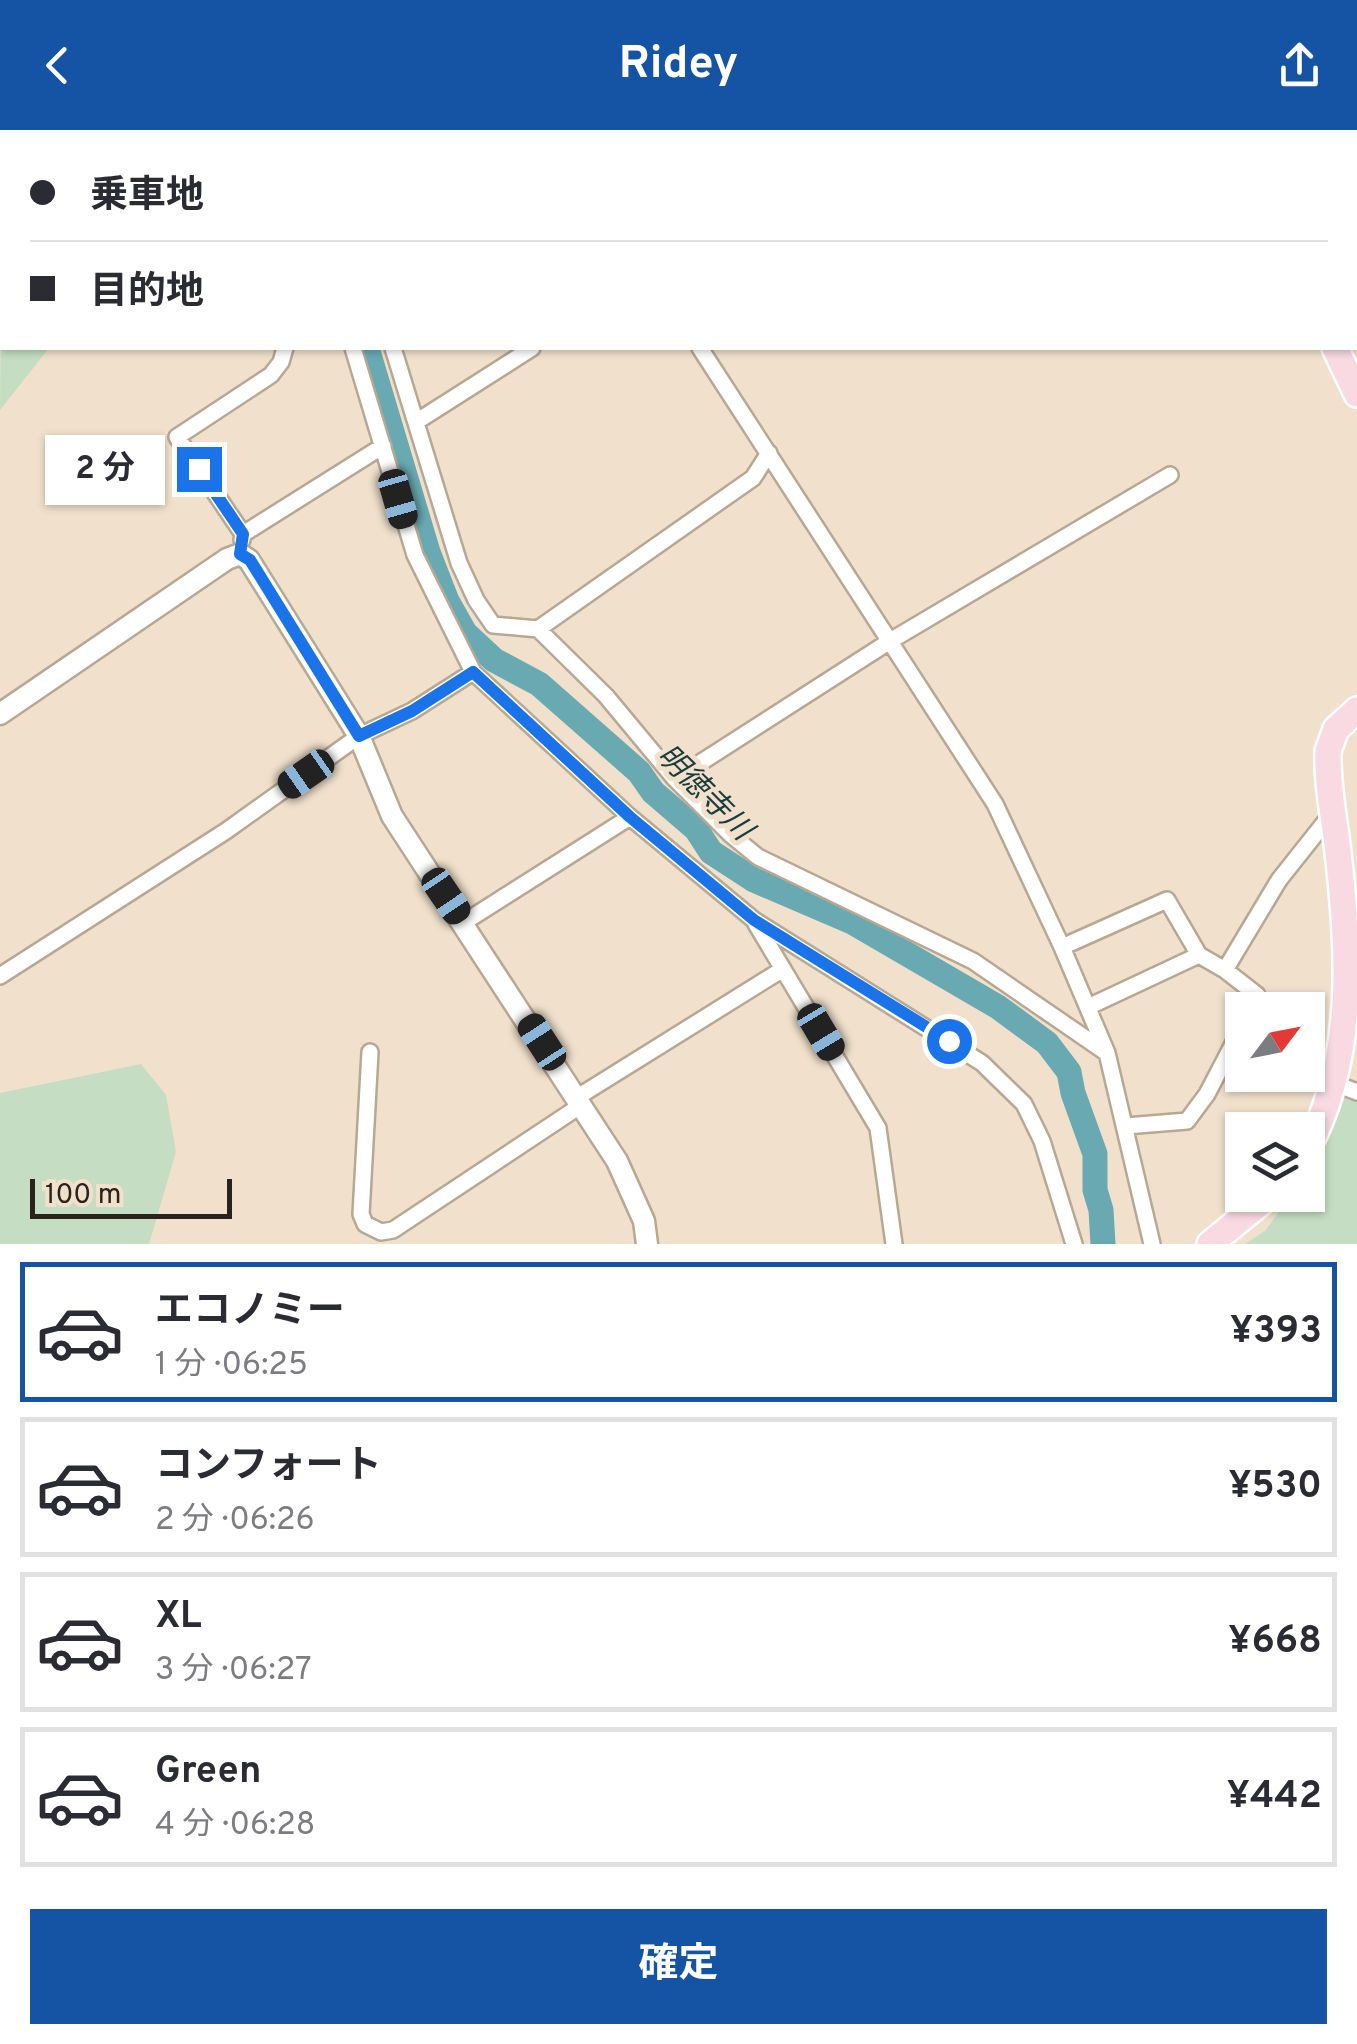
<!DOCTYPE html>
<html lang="ja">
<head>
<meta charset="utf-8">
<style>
	:root { --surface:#fff; --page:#f7f7f7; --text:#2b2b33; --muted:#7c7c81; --line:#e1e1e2; --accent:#1553a4 }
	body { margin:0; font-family:Overpass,"Noto Sans JP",sans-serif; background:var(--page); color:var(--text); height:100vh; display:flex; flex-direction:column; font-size:38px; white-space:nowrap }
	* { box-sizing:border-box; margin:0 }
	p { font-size:32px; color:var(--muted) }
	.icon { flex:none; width:55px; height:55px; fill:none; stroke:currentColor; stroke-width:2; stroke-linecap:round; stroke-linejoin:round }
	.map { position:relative; height:1114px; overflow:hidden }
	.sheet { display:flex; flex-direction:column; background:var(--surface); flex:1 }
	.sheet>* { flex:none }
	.hud { position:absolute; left:0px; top:0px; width:1358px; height:220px; box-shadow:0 2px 8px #0004; display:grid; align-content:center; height:220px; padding:0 30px; background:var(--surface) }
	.needle { width:65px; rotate:58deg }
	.tools { position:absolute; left:1225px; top:862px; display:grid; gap:20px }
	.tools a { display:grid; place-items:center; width:100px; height:100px; border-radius:0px; background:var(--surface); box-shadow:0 2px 8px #0004; font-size:50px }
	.scale { position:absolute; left:30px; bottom:25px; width:202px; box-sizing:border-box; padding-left:10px; border:5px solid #29231b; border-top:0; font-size:28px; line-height:35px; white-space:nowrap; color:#29231b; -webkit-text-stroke:8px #f1e1cc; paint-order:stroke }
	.end { position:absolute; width:45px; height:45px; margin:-22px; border:12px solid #1a73e8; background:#fff; box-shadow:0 0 0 5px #fff }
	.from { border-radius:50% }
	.bubble { position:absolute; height:70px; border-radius:0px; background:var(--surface); box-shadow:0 2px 8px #0004; font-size:32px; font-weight:700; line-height:70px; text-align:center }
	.car { position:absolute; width:30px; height:60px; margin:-30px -15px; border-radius:12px; box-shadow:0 0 8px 2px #0007; background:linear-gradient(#222 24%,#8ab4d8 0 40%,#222 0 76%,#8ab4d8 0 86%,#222 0) }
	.hud b { display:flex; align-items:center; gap:35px; height:95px; font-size:38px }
	.hud b+b { border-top:2px solid var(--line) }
	.hud i { width:25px; height:25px; background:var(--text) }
	ul { padding:18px 0 0; list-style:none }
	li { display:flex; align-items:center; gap:30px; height:140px; margin:0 20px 15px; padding:0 10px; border:5px solid var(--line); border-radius:0px }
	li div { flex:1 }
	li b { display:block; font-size:38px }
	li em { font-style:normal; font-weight:700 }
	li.active { border-color:var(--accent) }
	li>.icon { width:90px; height:90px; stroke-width:1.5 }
	.action { display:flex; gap:20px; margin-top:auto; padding:20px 30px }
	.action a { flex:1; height:115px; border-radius:0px; background:var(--accent); color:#fff; font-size:40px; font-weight:700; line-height:115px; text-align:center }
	header { display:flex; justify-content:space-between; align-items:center; height:130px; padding:0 30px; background:var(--accent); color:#fff; font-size:45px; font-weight:700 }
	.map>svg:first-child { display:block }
</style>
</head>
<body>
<header><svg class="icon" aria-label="back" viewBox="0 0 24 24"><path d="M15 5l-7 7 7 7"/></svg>Ridey<svg class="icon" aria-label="share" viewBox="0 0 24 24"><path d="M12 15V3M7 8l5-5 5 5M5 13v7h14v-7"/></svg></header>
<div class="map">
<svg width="1357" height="1114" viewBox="0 0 1357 1114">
	<rect width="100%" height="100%" fill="#f1e1cc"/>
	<path fill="#c5ddc2" d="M2,76v142h47l-49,62z
		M141,934l25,31 10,57 -27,92h-149v-151z
		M1336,954l21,10v150h-112l20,-13 26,-36h17v-23z"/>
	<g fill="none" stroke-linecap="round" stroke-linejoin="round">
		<path stroke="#69aab2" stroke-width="25" d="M449,2l1,-2
			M367,218l61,204 19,49 18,32 29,27 45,24 100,88 14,20 43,37 15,23 43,28 98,42 146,85 49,36 22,29 4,21 22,61v36l6,20 2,34"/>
		<g stroke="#b7a893" stroke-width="20">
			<path id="minor" d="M156,0l6,2
				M293,0v2
				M558,0l2,2
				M25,2l10,-2
				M431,2l1,-2
				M459,2l1,-2
				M866,2l3,-2
				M0,12l2,-2
				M353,218l62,207 58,117 157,145 124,103 228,143 42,41 18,37 32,103
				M393,218l66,215 17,37 17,25 45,4 215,-151 16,-25
				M700,218l295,456 67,143 45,106 45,191
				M416,292l116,-74
				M243,404l-66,-97 94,-62 10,-13 4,-14
				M242,410l1,-6 140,-88
				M538,499l68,67 69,83 55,55 28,23 215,104 131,90
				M675,649l215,-138 280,-166
				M463,793l167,-106
				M756,794l122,204 16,116
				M1062,817l105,-47 32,55 26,15
				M0,846l226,-145 133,-95 53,-25 61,-39
				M1088,877l111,-52
				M1250,880l7,-15 -32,-25 54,-90 54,-68
				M370,922l-9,162 4,10 16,8 12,-2 187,-124
				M1336,954l21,8
				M576,968l207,-129
				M1126,996l61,-5 20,-27 35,-67"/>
		</g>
		<g stroke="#b7a893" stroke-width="25">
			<path id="tertiary" d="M0,584l227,-155 13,-5 9,6 110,176 33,80 225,345 27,60 3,23"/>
		</g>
		<g stroke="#fff" stroke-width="30">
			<path id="primary" d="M1239,0l1,2
				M1335,218l22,46
				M1308,1017c49,-93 41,-200 29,-303 -4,-31 -10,-62 -9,-93l8,-22 21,-19
				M1210,1114l60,-49"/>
		</g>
		<path stroke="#ada090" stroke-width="2.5" stroke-dasharray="5 8" stroke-linecap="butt" d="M591,2l3,-2
			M1102,2l2,-2"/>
		<use href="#minor" stroke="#fff" stroke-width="15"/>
		<use href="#tertiary" stroke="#fff" stroke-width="20"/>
		<use href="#primary" stroke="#f9dae2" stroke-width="25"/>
	</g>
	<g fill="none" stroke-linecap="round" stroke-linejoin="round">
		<path stroke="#1a73e8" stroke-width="12" d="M199,339l44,65 -3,20 10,6 109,176 53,-25 61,-39 157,145 124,103 195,121"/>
	</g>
	<g text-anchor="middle" stroke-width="10" stroke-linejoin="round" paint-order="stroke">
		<g font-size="30" font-style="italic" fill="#1a3b3e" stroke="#f1e1cc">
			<text transform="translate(705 662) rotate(45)" y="10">明徳寺川</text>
		</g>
	</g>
</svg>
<div class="tools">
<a><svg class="needle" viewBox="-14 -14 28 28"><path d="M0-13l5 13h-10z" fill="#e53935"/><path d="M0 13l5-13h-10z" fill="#7c7c81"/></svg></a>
<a><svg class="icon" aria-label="layers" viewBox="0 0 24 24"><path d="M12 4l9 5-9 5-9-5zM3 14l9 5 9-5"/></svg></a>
</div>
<div class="scale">100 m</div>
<i class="end from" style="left:949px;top:911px"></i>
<i class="end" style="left:199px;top:339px"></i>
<div class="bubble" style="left:45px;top:305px;width:120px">2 分</div>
<i class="car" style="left:398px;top:369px;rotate:164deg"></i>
<i class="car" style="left:306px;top:644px;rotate:235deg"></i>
<i class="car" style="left:446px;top:766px;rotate:146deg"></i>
<i class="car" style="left:821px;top:902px;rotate:149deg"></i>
<i class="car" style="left:542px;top:912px;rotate:327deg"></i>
<div class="hud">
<b><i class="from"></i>乗車地</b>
<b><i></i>目的地</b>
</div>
</div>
<section class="sheet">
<ul>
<li class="active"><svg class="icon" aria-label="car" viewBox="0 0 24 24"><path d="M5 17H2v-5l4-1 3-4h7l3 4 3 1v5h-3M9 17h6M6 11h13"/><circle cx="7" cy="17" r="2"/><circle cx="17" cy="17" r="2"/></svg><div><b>エコノミー</b><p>1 分 · 06:25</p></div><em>¥393</em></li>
<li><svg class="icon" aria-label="car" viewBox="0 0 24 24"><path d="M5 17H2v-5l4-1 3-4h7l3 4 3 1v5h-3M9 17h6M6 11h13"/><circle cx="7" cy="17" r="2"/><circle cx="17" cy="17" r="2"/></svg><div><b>コンフォート</b><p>2 分 · 06:26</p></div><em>¥530</em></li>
<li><svg class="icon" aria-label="car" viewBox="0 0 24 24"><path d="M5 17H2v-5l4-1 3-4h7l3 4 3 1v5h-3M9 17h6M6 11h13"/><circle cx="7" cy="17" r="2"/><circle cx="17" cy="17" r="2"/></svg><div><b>XL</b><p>3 分 · 06:27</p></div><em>¥668</em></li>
<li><svg class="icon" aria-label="car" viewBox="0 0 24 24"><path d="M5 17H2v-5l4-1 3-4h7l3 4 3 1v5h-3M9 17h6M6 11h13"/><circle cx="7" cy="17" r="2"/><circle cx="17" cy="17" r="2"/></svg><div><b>Green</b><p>4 分 · 06:28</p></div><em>¥442</em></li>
</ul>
<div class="action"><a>確定</a></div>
</section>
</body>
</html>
